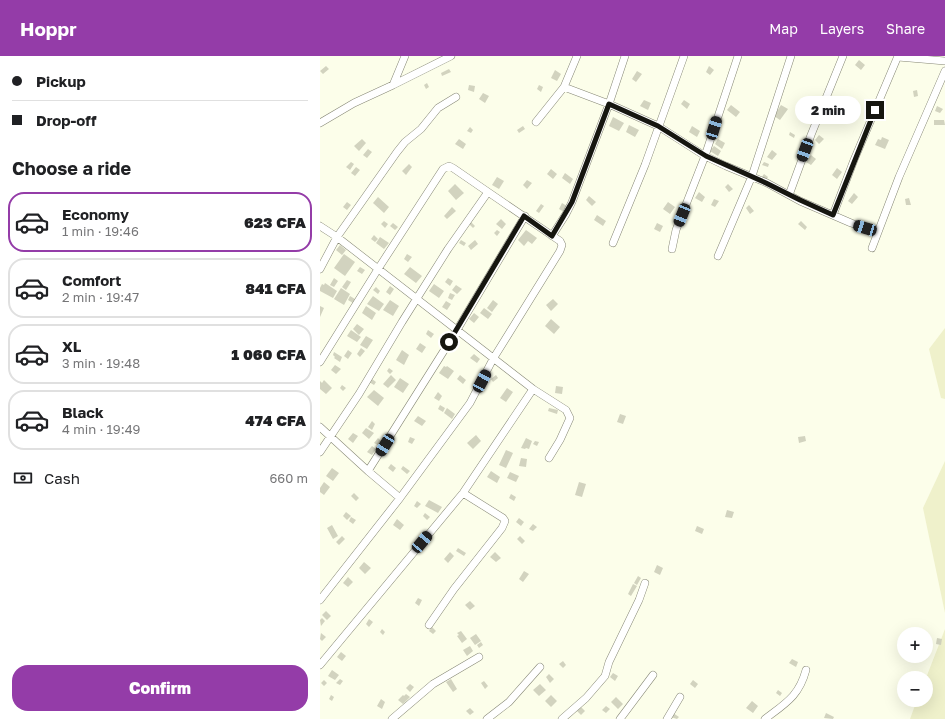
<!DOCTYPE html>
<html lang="en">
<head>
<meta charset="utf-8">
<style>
	:root { --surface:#fff; --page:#f6f6f6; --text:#202124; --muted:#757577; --line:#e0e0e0; --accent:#943ca8 }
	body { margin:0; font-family:"Golos Text",sans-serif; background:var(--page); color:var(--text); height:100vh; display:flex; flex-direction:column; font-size:15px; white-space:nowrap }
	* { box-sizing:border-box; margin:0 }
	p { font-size:13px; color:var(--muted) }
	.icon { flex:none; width:22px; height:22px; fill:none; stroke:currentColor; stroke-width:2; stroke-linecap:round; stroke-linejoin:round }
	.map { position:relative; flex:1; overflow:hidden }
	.sheet { display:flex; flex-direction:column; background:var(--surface); width:320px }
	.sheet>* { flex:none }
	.banner { display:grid; align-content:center; height:88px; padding:0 12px; background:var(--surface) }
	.buttons { position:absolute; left:577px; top:571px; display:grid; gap:8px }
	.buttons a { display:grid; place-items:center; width:36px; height:36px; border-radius:50%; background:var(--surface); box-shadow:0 4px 16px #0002; font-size:20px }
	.end { position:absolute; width:18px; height:18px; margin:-9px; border:5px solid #161610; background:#fff; box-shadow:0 0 0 2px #fff }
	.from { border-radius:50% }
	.bubble { position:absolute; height:28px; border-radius:14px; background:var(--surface); box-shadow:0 4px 16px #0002; font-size:13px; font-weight:800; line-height:28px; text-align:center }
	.car { position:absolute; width:12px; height:24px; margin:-12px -6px; border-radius:5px; box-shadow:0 0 3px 1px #0007; background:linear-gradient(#222 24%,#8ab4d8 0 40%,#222 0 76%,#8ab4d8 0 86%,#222 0) }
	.banner b { display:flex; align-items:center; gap:14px; height:38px; font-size:15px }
	.banner b+b { border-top:1px solid var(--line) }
	.banner i { width:10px; height:10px; background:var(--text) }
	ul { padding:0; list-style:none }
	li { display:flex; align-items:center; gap:12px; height:60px; margin:0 8px 6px; padding:0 4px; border:2px solid var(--line); border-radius:16px }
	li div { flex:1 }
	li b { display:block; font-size:15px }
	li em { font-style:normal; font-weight:800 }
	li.selected { border-color:var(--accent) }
	li>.icon { width:36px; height:36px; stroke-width:1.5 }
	h2 { padding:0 12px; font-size:18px; line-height:48px }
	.pay { display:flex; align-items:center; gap:10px; height:44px; padding:0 12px; font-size:15px }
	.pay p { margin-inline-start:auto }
	.cta { display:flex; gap:8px; margin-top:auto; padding:8px 12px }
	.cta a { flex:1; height:46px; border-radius:16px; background:var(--accent); color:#fff; font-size:16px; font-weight:800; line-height:46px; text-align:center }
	header { display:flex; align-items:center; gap:24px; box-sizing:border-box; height:56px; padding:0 20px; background:var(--accent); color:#fff }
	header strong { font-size:19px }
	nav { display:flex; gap:22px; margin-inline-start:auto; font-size:14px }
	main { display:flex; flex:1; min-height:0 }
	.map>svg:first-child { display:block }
</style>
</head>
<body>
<header>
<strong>Hoppr</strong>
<nav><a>Map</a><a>Layers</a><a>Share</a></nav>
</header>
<main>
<section class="sheet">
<div class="banner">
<b><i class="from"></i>Pickup</b>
<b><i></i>Drop-off</b>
</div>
<h2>Choose a ride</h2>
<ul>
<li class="selected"><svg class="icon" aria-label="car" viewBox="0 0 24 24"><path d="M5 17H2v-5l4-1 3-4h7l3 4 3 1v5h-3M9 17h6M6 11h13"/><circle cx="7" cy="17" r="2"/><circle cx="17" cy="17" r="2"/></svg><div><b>Economy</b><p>1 min · 19:46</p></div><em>623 CFA</em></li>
<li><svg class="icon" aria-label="car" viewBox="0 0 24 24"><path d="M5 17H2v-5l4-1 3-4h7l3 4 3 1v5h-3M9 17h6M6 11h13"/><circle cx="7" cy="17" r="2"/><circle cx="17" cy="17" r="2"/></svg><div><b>Comfort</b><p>2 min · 19:47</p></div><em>841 CFA</em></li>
<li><svg class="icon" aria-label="car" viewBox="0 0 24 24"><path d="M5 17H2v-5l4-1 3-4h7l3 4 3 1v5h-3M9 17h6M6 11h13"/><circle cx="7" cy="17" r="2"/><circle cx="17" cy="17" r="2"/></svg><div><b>XL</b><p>3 min · 19:48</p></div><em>1 060 CFA</em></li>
<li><svg class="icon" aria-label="car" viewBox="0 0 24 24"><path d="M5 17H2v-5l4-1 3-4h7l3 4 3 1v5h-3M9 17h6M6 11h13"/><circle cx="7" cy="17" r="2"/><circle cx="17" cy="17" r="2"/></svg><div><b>Black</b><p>4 min · 19:49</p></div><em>474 CFA</em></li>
</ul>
<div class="pay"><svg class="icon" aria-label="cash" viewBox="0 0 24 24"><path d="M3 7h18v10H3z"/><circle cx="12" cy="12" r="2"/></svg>Cash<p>660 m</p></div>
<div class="cta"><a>Confirm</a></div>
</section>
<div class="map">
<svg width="625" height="663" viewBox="0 0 625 663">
	<rect width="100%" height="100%" fill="#fcfeea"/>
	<path fill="#eff1cb" d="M625,272v71l-4,-1 -12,-49z
		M625,405v152l-22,-105z
		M625,573v90h-35l7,-19h9v-22z"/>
	<path fill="#d2d3bf" d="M539,4l6,5 -4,5 -6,-5z
		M6,10l3,3 -6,5 -3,-3z
		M389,10l5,4 -4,5 -4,-3z
		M129,13l2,3 -9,4 -1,-3z
		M235,14l6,4 -4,7 -6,-3z
		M317,15l5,3 -6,8 -4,-3z
		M107,27l2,4 -3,2 -2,-4z
		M149,29l6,1 -1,6 -6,-2z
		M219,29l4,2 -2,5 -4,-3z
		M597,34l1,6 -4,1 -1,-6z
		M163,37l6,3 -4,7 -6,-4z
		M324,44l7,3 -3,7 -8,-4z
		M364,44l6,4 -3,5 -6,-5z
		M411,49l9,7 -4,5 -9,-7z
		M461,49l7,4 -8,11 -6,-4z
		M617,50l6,3 -3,4 -5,-2z
		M293,61l11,6 -5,8 -10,-5z
		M614,64h10l1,5h-11z
		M309,69l10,5 -4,7 -9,-5z
		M203,70l2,3 -6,4 -2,-3z
		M372,70l8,5 -3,6 -8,-5z
		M150,71l3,3 -2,3 -4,-2z
		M470,76l5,3 -1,3 -5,-3z
		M499,79l5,4 -5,5 -4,-4z
		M562,81l7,3 -4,9 -10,-4 3,-6 3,1z
		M42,83l4,4 -7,8 -5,-5z
		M139,83l7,5 -3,5 -8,-5z
		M398,83l7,4 -3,6 -7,-5z
		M394,90l7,5 -3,5 -8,-5z
		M48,93l4,3 -5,6 -4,-3z
		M452,94l5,4 -5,6 -5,-3z
		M491,99l5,4 -5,6 -5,-3z
		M31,106l3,2 -4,6 -4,-3z
		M444,106l5,2 -1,3 -6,-2z
		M89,108l3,3 -6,8 -4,-4z
		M36,111l4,3 -5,6 -4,-3z
		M517,112l5,4 -5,7 -5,-4z
		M231,113l6,5 -4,5 -6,-5z
		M245,117l8,6 -3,5 -8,-6z
		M444,118l4,3 -2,4 -5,-3z
		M177,121l7,4 -5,8 -7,-4z
		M207,124l5,3 -5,6 -4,-4z
		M135,128l9,9 -8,7 -8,-9z
		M408,128l5,5 -4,3 -4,-5z
		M379,136l6,5 -3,5 -7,-4z
		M534,137l4,4 -6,7 -4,-3z
		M269,140l7,6 -4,4 -6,-6z
		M58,141l11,10 -5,6 -11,-10z
		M589,142l2,7h-5l-1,-6z
		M394,143l5,2 -4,6 -4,-2z
		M27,146l4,3 -4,5 -4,-3z
		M348,146l7,5 -5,7 -7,-5z
		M242,147l5,3 -3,6 -5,-3z
		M221,148l3,2 -5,7 -3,-2z
		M429,149l5,6 -4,3 -4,-6z
		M132,151l4,4 -9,8 -3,-3z
		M277,159l9,6 -3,5 -9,-6z
		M181,163l5,5 -4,5 -6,-5z
		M64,165l4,3 -3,4 -4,-4z
		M481,165l6,6 -2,3 -7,-6z
		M151,166l4,4 -2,2 -4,-4z
		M73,167l5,4 -3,3 -5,-4z
		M337,167l6,3 -3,6 -6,-3z
		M177,174l3,2 -3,4 -3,-3z
		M206,174l11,8 -5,6 -4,-3 -4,5 -6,-6z
		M54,179l4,4 -3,3 -4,-3z
		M60,181l9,6 -5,6 -8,-6z
		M141,184l5,3 -2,3 -5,-3z
		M155,184l3,4 -7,6 -3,-4z
		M20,189l6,5 -4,5 -6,-5z
		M24,198l11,8 -10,14 -11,-8z
		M87,198l5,3 -4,5 -4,-3z
		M40,211l5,3 -3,4 -5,-3z
		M90,211l12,9 -6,7 -12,-9z
		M14,222l4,3 -4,6 -4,-2z
		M128,222l5,3 -3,5 -5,-4z
		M27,224l4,2 -5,8 -4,-3z
		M5,227l12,8 -4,7 -13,-7v-3l2,-4 2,1z
		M114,228l10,7 -5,7 -10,-7z
		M136,229l6,4 -5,5 -5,-4z
		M70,230l4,3 -4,6 -4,-3z
		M56,231l4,4 -2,3 -5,-4z
		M21,232l9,6 -6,11 -10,-6z
		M130,237l5,2 -3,5 -4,-2z
		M30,240l5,3 -2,4 -5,-3z
		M53,240l11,8 -5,7 -12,-7z
		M233,243l5,5 -7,7 -5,-6z
		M70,244l9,6 -6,10 -10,-6z
		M173,244l5,4 -6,8 -5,-4z
		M126,245l5,3 -4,6 -5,-3z
		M0,250l4,2 -4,9z
		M46,250l10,7 -4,7 -10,-7z
		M164,252l8,6 -4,5 -8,-6z
		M154,257l5,4 -5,6 -5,-4z
		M231,263l9,8 -6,7 -9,-8z
		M37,268l7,5 -5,6 -6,-6z
		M31,274l10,7 -4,5 -10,-6z
		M108,274l6,4 -3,4 -5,-4z
		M46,280l7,4 -6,9 -7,-4z
		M100,287l6,4 -4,6 -6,-4z
		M41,292l4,3 -5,6 -3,-3z
		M28,294l4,3 -4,6 -4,-3z
		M82,294l7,5 -5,10 -8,-5z
		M14,296l8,5 -2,5 -6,-4 1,-1 -2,-2z
		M154,298l6,5 -3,4 -7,-5z
		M15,309l6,4 -5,5 -5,-4z
		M124,310l2,1 1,-1 7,5 -6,8 -9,-6z
		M69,312l4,3 -3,3 -3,-3z
		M71,319l5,5 -8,8 -5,-4z
		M140,319l6,5 -3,4 -6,-5z
		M176,319l2,3 -5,4 -2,-3z
		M80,322l9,6 -6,9 -9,-6z
		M52,323l4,3 -2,3 -5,-3z
		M4,324l8,8 -6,6 -6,-5v-8l2,2z
		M22,329l4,3 -3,3 -3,-3z
		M236,330l7,1 -1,7 -7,-1z
		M187,332l6,4 -7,10 -6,-4z
		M54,334l10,8 -6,8 -11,-9z
		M118,336l4,4 -3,5 -5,-3z
		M120,349l5,3 -2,4 -5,-3z
		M127,352l8,6 -3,5 -8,-6z
		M229,352l9,2 -1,4 -9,-3z
		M300,358l6,2 -3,8 -6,-2z
		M98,360l8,5 -4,5 -8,-5z
		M52,365l3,3 -3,6 -4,-3z
		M46,372l8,5 -5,6 -7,-6z
		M33,377l5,3 -5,7 -5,-4z
		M156,379l5,6 -8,8 -6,-6z
		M485,380l1,5 -7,2 -1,-6z
		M90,381l5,2 -3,5 -4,-2z
		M58,382l3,3 -3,4 -4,-2z
		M206,382l6,3 -3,8 -3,-1 -1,1 -4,-1z
		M215,385l4,1 -2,4 -4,-2z
		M52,390l4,3 -4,6 -5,-3z
		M186,394l7,3 -7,15 -7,-3z
		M201,402l6,1 -1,8 -7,-1z
		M71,408l5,4 -3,4 -5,-4z
		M83,410l7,5 -3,3 -6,-5z
		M12,412l7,5 -6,8 -7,-5z
		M171,415l9,6 -3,6 -10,-6z
		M190,416l9,4 -3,6 -9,-4z
		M4,426l6,5 -6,8 -4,-3v-4z
		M259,426l7,2 -4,13 -7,-2z
		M34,437l5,5 -3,3 -5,-5z
		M191,438l5,3 -2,4 -5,-3z
		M109,444l13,7 -4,6 -13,-7z
		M97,445l4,3 -4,4 -3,-2z
		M407,454l7,2 -2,6 -7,-1z
		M26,456l5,4 -4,4 -4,-4z
		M105,457l5,4 -3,3 -4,-4z
		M31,461l5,3 -3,4 -4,-3z
		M199,462l5,4 -3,4 -5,-4z
		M77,463l7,6 -4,5 -7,-5z
		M213,468l4,3 -4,4 -4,-2z
		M12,469l6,11 -5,3 -6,-11z
		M377,470l7,3 -2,5 -7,-3z
		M22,480l3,3 -6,6 -3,-3z
		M200,480l5,5 -3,3 -5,-5z
		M138,492l8,5 -2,3 -8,-5z
		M130,496l4,4 -6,7 -4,-4z
		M175,496l6,6 -5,4 -6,-5z
		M44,506l7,6 -6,6 -6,-6z
		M337,509l6,3 -3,7 -6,-3z
		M204,515l5,3 -6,8 -4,-3z
		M318,520l3,2 -4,7 -3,-2z
		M28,521l5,5 -5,5 -5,-4z
		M313,528l4,2 -6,10 -3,-2z
		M98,542l4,2 -3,6 -4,-3z
		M150,545l5,5 -5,4 -5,-5z
		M6,555l5,5 -4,4 -5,-5z
		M2,562l3,3 -4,5 -1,-6z
		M49,563l4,3 -4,5 -3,-3z
		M112,571l4,4 -3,3 -4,-3z
		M62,573l3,3 -2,3 -3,-3z
		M141,575l6,8 -5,4 -5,-7 2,-1 -2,-2z
		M1,577l5,4 -4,4 -2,-2z
		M156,578l5,7 -6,4 -5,-7z
		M617,582l5,1 -1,6 -5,-1z
		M161,586l2,3 -4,3 -2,-3z
		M150,590l3,5 -6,5 -4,-6z
		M21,596l5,4 -4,5 -5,-4z
		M472,603l6,3 -2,5 -7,-4z
		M243,605l3,4 -3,3 -4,-4z
		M12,614l7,5 -4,5 -7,-4z
		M293,617l5,3 -3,5 -5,-4z
		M229,618l5,5 -4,4 -4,-6z
		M20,623l3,2 -3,4 -4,-2z
		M131,623l6,10 -4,3 -7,-10z
		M4,624l3,3 -3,3 -3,-3z
		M373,624l5,4 -3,4 -5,-4z
		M164,625l4,5 -3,3 -4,-6z
		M90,628l4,3 -4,5 -4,-4z
		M220,628l6,6 -7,6 -6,-6z
		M458,634l4,3 -2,3 -4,-3z
		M86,638l4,3 -7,7 -5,-4 5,-5 1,1z
		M11,639l3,2 -2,4 -3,-2z
		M231,639l6,6 -6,6 -6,-6z
		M296,641l7,7 -5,5 -7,-7z
		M61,643l4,3 -3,7 -5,-3z
		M432,645l6,5 -5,7 -7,-5z
		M286,650l4,3 -4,4 -4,-3z
		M261,651l4,4 -4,4 -4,-4z
		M150,652l4,4 -4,3 -4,-4z
		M353,657l6,4 -2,2 -6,-2z
		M506,657l8,4 -1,2 -9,-1z"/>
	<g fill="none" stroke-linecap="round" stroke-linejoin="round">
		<g stroke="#868775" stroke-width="8">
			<path id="minor" d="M578,1l47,4
				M73,29l12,-29
				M244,31l45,17 49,22 47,30 21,10 41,17 33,18 51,22 27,9
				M216,66l28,-35 13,-31
				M0,67l34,-20 39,-18 58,-29
				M469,139l22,-60 32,-79
				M513,159l21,-55 44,-104
				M0,170l17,11 196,152 33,21 4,8 -10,22 -11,18
				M232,180l14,-22 6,-12 37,-98 16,-48
				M293,187l32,-78 39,-109
				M552,192l27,-71 46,-106
				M352,193l4,-19 29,-74 33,-100
				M398,200l34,-80 39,-120
				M0,213l17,-32 60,-85 8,-10 16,-13 17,-21 18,-11
				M0,306l58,-93 65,-100 6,-3 4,2 35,24
				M0,371l48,44 32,27
				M0,396l39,-58 43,-72 46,-73 40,-57 72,49 2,4 -2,6 -67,108 -23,44 -70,95 -80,102
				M48,415l89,-141 68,-114
				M109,569l25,-36 48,-61 3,-7 -2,-3 -40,-25
				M0,609l143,-172 70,-104
				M72,663l41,-35 46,-27
				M167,663l22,-17 31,-35
				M242,663l24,-21 19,-22 4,-14 30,-62 6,-17
				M300,663l33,-44
				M347,663l13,-22
				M445,663c21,-16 34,-23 41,-49"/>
		</g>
		<use href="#minor" stroke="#fff" stroke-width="7"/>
	</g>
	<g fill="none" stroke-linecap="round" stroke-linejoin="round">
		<path stroke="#161610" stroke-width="5" d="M129,286l75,-126 28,20 20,-34 37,-98 49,22 48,30 60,27 34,17 33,15 42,-105"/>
	</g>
</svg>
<div class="buttons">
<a>+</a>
<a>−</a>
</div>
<i class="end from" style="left:129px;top:286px"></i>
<i class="end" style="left:555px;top:54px"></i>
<div class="bubble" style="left:475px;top:40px;width:66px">2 min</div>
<i class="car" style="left:394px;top:72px;rotate:17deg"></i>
<i class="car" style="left:485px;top:94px;rotate:200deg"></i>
<i class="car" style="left:362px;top:159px;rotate:202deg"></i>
<i class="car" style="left:545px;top:172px;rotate:287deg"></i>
<i class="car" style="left:162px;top:325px;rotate:28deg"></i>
<i class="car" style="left:65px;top:389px;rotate:212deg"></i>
<i class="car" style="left:102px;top:486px;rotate:40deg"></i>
</div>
</main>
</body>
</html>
